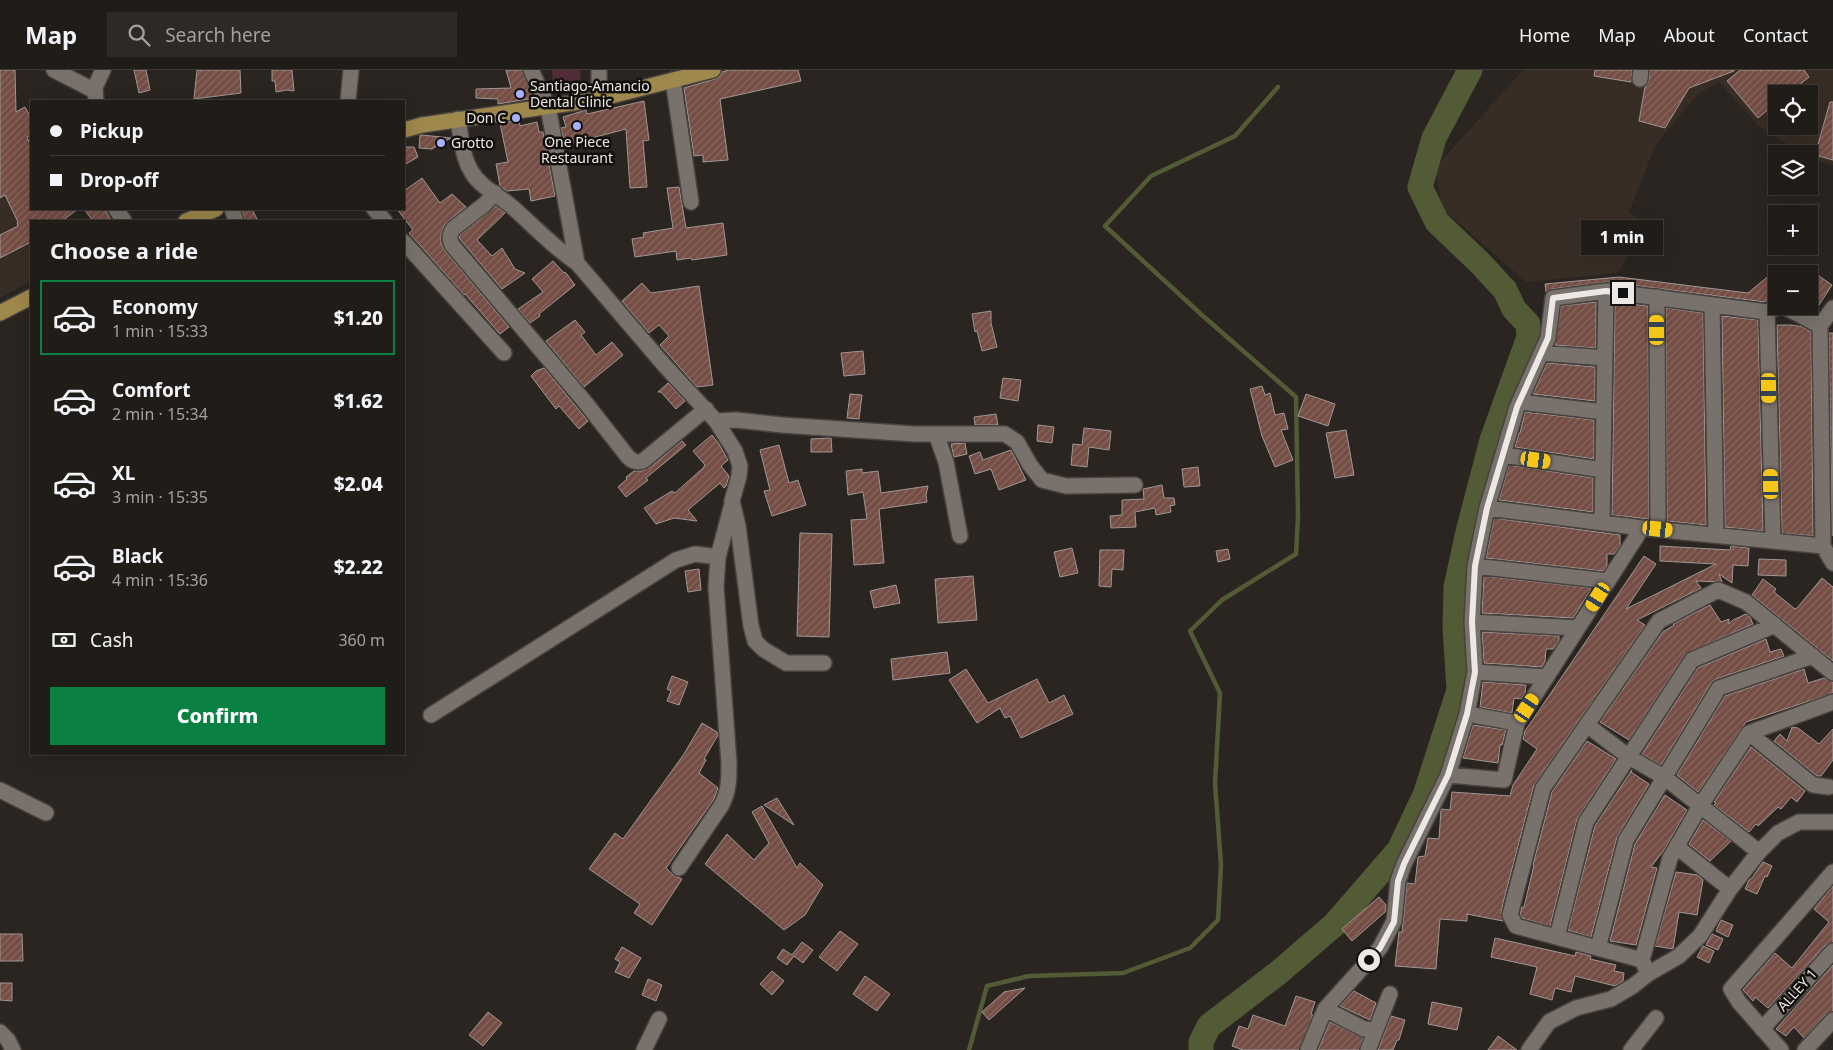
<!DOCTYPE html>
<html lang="en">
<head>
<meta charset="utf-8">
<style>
	:root { --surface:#201c18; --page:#2d2925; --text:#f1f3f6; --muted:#a2a1a2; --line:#3d3a37; --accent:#0b8043 }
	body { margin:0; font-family:"Noto Sans",sans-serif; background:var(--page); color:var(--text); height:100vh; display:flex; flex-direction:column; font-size:19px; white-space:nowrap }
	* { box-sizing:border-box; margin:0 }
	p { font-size:16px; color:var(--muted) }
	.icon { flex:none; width:28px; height:28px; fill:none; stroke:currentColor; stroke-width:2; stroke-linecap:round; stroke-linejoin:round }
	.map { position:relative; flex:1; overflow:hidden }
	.side { position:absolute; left:30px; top:150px; width:375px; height:535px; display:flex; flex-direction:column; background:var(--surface); border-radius:0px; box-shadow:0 5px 20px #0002,0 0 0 1px var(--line) }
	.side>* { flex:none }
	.banner { position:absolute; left:30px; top:30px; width:375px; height:110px; border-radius:0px; box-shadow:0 5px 20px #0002,0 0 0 1px var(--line); display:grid; align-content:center; height:110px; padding:0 20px; background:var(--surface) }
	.fabs { position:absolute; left:1768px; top:15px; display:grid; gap:10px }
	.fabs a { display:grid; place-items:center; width:50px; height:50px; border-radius:0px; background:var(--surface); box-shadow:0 5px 20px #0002,0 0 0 1px var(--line); font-size:25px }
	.end { position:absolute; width:22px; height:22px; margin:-11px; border:6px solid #ece8e5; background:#111; box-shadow:0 0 0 2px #111 }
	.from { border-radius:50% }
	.bubble { position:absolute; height:35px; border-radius:0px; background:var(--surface); box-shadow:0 5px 20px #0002,0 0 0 1px var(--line); font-size:16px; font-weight:800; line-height:35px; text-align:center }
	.car { position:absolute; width:15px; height:30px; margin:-15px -8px; border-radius:6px; box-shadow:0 0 4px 1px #0007; background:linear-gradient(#f5c518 24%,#345 0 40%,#f5c518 0 76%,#345 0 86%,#f5c518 0) }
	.banner b { display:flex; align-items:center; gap:18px; height:48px; font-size:19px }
	.banner b+b { border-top:1px solid var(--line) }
	.banner i { width:12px; height:12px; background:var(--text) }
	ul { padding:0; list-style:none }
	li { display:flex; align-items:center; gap:15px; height:75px; margin:0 10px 8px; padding:0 10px; border:2px solid transparent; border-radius:0px }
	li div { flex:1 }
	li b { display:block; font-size:19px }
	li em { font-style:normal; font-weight:800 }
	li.active { border-color:var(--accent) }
	li>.icon { width:45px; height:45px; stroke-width:1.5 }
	h2 { padding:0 20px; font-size:22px; line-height:60px }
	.pay { display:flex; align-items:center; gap:12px; height:55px; padding:0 20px; font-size:19px }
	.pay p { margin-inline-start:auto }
	.cta { display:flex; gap:10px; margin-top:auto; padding:10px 20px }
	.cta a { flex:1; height:58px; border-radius:0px; background:var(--accent); color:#fff; font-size:20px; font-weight:800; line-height:58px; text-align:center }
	header { display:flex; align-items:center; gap:30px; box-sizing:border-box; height:70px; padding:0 25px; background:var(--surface); border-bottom:1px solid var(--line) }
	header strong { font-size:24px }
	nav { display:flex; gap:28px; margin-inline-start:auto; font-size:18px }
	.search { width:350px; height:45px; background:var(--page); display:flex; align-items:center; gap:12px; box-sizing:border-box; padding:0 18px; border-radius:0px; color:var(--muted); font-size:19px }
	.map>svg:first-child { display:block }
</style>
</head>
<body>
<header>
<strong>Map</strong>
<div class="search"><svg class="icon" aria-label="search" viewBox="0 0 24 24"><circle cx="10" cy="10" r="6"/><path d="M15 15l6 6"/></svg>Search here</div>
<nav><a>Home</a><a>Map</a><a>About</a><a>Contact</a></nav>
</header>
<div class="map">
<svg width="1833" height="980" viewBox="0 0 1833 980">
	<defs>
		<pattern id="building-hatch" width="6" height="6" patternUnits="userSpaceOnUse" patternTransform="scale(1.25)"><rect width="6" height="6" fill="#744d44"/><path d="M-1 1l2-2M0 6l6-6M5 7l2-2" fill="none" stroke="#88675f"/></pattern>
	</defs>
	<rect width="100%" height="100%" fill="#2a2520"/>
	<path fill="#382d25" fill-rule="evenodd" d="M1523,0h310v95l-22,-6 -2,-1v-4h-6l-44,-28 -40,-44 -21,12 -42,50 -27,68 18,13 -29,48 -92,9 -85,-75 -5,-40zM1776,24h33v32h-33z
		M0,65l31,70v4h2l5,12h-7v60l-31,17z"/>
	<path fill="#502d36" d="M552,0h28l1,10 -28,4z"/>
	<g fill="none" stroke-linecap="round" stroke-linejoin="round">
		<path stroke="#525a36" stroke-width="4.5" d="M969,980l18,-64 42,-10 94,-3 67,-25 28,-28 3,-55 -6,-82 5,-90 -30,-62 32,-31 74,-46 2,-37 -2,-120 -93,-81 -98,-90 46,-50 84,-40 43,-49"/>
		<path stroke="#525a36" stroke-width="25" d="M1201,980v-8l8,-16 69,-53 57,-49 64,-74 26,-55 34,-105 -4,-63 1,-40 12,-55 24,-92 37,-103 -1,-13 -14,-15 -9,-19 -26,-28 -42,-40 -17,-35 14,-49 36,-68"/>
	</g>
	<path fill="url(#building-hatch)" stroke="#a09795" d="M0,0h15l1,42 9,-5 6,11v17l-4,2 4,9v63h47l-16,12h-31v21l-31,16v-23l18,-9 -1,-3 1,-1 -13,-27 -5,3z
		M134,0h12l4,20 -11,3z
		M197,0h43l1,23 -47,6z
		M272,0h20l2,21 -7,-1 -11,2 -1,-11h-3z
		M506,0h16l12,28 -36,6v-5l-22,-1v-9l35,-1z
		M729,0h69l3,11 -81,18 8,61 -25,2v-7l-9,1 -10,-68 31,-9 5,-3 2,-4z
		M1595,0h37l-1,12 -37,-6z
		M1650,0h84v1l-45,17 -24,40 -26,-7 6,-34 4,-6z
		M1740,0h64l5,7 -21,17h-12v9l-18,15 -31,-37z
		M644,31l5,39 -6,1 4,46 -17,1 -4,-59 -61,16 -4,-17 5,-1 -3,-10 23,-7 1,4z
		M1830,32h3v58l-18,-5z
		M519,50l1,6 17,-4 2,10h4l12,64 -24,5 -2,-12 -22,2 -7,-5 -4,-22 12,-2 -8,-39z
		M420,65h2l29,3 -19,11 -13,-1z
		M404,77h10l4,10 -14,8z
		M422,108l18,25 12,-9 14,13 -21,17 -4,10v10l4,7 64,76 -9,7 -35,-40 -1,1 -45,-51 -10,-11 4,-3 -16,-21h7v-18z
		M679,117l7,41 37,-5 4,32 -35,5 -1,-2 -14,2 -1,-9 -41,6 -3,-18 12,-2 -1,-4 30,-5 -6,-40z
		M496,136l9,7 -28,27 15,16 10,-8 13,21 10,4 -23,16 -43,-51 1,-3z
		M84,139h21l6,12h-18z
		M242,139h10l6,12h-13z
		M553,191l10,11 3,1 9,12 -36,29 1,2 -10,7 -12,-14 25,-17 -11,-13z
		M1809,199l23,16 -15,23 -8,-5z
		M1771,204l5,6v13l-11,9 -158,-20 -55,7 -6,3 -1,-8 74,-7 129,16z
		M642,213l9,10 48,-7 14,99 -16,2 -37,-42 9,-9 -10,-11 -10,8 -27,-32z
		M1596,232v46l-41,-3 6,-39z
		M1615,232l33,4 1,213 -37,-4z
		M1666,238l37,5 3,212 -39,-4z
		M991,241v12l6,24 -15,4 -5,-20 -2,1 -3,-18z
		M1722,246l36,4 5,211 -38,-4z
		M575,250l10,12 -4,3 15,20 16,-13 11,13 -39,32 -38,-46z
		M1777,255h15l11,2 8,5 2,204 -31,-3z
		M1829,263h4l-1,203z
		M863,281l2,23 -21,2 -3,-23z
		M1547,293l48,4v34l-62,-7z
		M544,298l44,53 -9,8 -20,-23 -3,3 -25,-33 5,-5z
		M1003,308l18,2 -3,21 -18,-3z
		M668,313l17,18 -9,8 -15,-17h-3z
		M1262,316l3,9 5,-2 5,22 9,-2 4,16 -7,1 12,30 -18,7 -13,-31 -12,-47z
		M850,324l12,1 -3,24 -12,-1z
		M1306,324l29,10 -7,22 -30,-10z
		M1525,342l69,8v39l-79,-12 4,-14h1z
		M996,344l2,11h-23l-1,-8z
		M1038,355l16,2 -2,16 -15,-2z
		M1084,358l27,3 -2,19 -20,-3 -2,20 -16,-2 2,-21 9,1z
		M1346,360l8,45 -19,3 -9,-45z
		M712,365l7,9 9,16 -7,6 8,10 -3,10 -2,2 -4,-5 -32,27 9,11 -23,-3 -18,6 -12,-16 28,-17 3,2 28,-25 2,-3 -12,-14z
		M831,368l1,14h-21v-13z
		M682,371l4,4 -40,33 2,2 -22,17 -8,-10 9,-8 -1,-2 8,-6h8l7,-3z
		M965,373l2,11 -13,3 -3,-13z
		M779,375l10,38 9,-3 8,25 -34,11 -8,-25 6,-1 -10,-40z
		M1011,380l15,30 -27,10 -8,-21 -16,5 -6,-18 11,-4 3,8z
		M1509,395l84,13v34l-94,-12z
		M1198,397l2,19 -16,1 -2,-18z
		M862,399v4l16,-2 3,22 47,-7 -2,9 1,7 -48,7 5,54 -30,2 -3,-45 16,-1 -4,-27 -15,3 -2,-24z
		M1162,415l2,13h10l1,7 -5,1 1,6 -15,3 -1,-7 -20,4 1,15 -25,1 -1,-12 12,-1v-15l22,-1 -1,-10z
		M1494,448l126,17v11l-6,8h-7v12l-4,5 -117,-13z
		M800,463l32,1 -3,103 -32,-1z
		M1660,476l70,4 1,-4 18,2 -1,18 -15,-1 -1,18 -13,-9 3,8 -26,-1 5,7 -64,32 8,5 -111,160 -31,118 -2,10 2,8 -36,-7v7l-27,-2 -4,50 -41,-3 4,-34h3l5,-49 8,1 3,-27 7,-1 3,-18 11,1 2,-30 9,1 2,-18 58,4 3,-11 24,-36 -14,-10 2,-8 119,-175 12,8 -30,45 90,-45 -56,-3z
		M1072,478l6,25 -18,4 -6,-25z
		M1228,479l2,10 -12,3 -2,-11z
		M1100,480h24l-1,20 -11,-1 -1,18 -12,-1z
		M1759,489l27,1v16l-28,-1z
		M699,499l2,21 -13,2 -3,-21z
		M973,506l4,44 -39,3 -3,-44z
		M1484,506l107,12 -1,3 -17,27 -91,-5z
		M1822,508l11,9v74l-81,-66 11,-16 13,10 -2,3 21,17 2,-1z
		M896,515l4,18 -26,5 -4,-17z
		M1710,535l11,17 8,-3v5l4,-4 13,-6 4,3 3,7 -68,30 -56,86 -29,-18 63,-90 11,-7 -1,-1z
		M1482,562l77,4v5l-6,8h-7l-1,12 -3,6 -58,-4z
		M1766,569l4,13 11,-3 3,7 -68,23 -5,4 -50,82 -19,-11 56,-86z
		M947,582l3,21 -57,7 -2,-21z
		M966,599l22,34 49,-24 12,24 15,-8 9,19 -52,24 -11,-22 -5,2 -5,-10 -23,15 -28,-43z
		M1804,599l4,14 16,-5 9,4v11l-87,29 -48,70 -21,-17 48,-79z
		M672,606l16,6 -9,23 -12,-4 4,-10 -4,-2z
		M1483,612l43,3 -1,8 -4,6 -7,-1 -2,15 -32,-6z
		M702,653l15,9 1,3 -14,24 2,1 -7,13 19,15 -4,11 -48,69 7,7 9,4 -30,46 -18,-12 6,-9 -51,-35 26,-36 8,6 61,-85z
		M1473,655l33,5 -4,15h-2l-2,18 -35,-5z
		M1792,657l6,1 21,16 14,-15v31l-12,16h-4l-43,-35 6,-7 7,7z
		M1587,671l29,18 -39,60 -27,107 -28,-8 -2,-4 2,-7h2l10,-42h-1l19,-73z
		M1751,677l54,44 -8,11 -6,-5 -10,12 -3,-2 -20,19 -2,-2 -7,8 -35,-27 2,-2 -2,-1z
		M1632,700l-1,2 18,12 -32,53 -26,100 -23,-7 27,-104z
		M1665,725l22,15 -23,40 -13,17 6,1 -21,77 -26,-4 25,-97z
		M777,728l17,27 -30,-20z
		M762,736l35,62 3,-5 23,22 -18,30 -21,15 -79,-66 22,-30 27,26 15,-17 -17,-31z
		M1703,750l28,21 -21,20 -21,-17z
		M1763,792l9,4 -5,11 -2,-1 -8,18 -12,-5 4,-9 3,-2z
		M1676,802l22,3 5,5 -6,35 -18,-3 -6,37 -18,-3z
		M1833,816v56l-7,3 -58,63 -13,-11 -2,4 -10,-11 32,-37 17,15 37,-46 -15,-13z
		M1379,827l7,8 -1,7 -33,29 -10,-12z
		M1721,850l12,5 -5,12 -12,-6z
		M840,861l18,13 -21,27 -18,-14z
		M0,864h22l1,27h-23z
		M1712,864l11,5 -5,11 -12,-5z
		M1495,868l80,18 1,-4 15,4 -1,3 26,6 -2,6 10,2 -1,8 -8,5 -40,-10 -4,16 -16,-4 -3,12 -22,-6 7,-27 -46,-10z
		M802,872l11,8 -10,13 -9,-7 -7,9 -10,-7 6,-9 9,6z
		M1703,876l11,5 -5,12 -12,-6z
		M622,877l19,11 -12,20 -14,-6 5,-10 -5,-3z
		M1833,895v46l-7,3 -22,24 -10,-11 -8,9 -10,-7z
		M772,901l12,10 -12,14 -12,-11z
		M865,906l25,18 -13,17 -24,-17z
		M648,909l14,6 -6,16 -14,-6z
		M0,913h12v18l-12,-1z
		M1025,918l-36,32 -7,-8 22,-20z
		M1354,921l22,12 -6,17 -30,-14z
		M1296,926l19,6 -4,12 2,1 -14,35h-56l-11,-4 7,-20 9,3 5,-14 32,11z
		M1432,932l30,6 -5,22 -29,-6z
		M488,942l14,11 -19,23 -14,-11z
		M1391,946l14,4 -6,20h-2l-4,10h-15z
		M1330,952l33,16 -4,12h-41z
		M1498,966l19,14h-29z"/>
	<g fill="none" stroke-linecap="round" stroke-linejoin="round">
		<g stroke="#47423f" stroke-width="18">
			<path id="minor" d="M54,0l41,21
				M531,0l17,37 29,156
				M599,0v29
				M1640,9l1,-9
				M673,10l18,122
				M96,31l-1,-14 8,-17
				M348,31l3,-31
				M458,49c3,17 4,37 13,52 9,16 26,23 40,35 22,19 42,41 66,57l88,103 51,55 19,30 5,15 -1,10 -7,25 6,25 13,100 4,15 8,8 23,14h38
				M495,123l-10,11 -32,25c-4,6 -4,10 -1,16l133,157 43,55c5,5 9,6 15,4l63,-52
				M116,139l8,12
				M232,139l4,12
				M374,139l11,12
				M404,172l100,111
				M1657,227l1,232
				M1712,235l4,230
				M1783,236l37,20 13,-18
				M1767,242l6,229
				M1820,256l3,220
				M1541,283l64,5
				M1520,332l84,10
				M716,351l20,-1 46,5 132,9h91l12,8 13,23 12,15 24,6 69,-1
				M936,364l10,28 14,74
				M1503,385l100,15
				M1487,438l155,20
				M1602,453l4,-232
				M1475,496l133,15
				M1472,552l106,6
				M1475,602l72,5
				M1467,644l50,9
				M431,645l245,-155 19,-6 23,3
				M1587,655l42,32 35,20 95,75
				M1749,663l64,52 16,2
				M1448,705l56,5 13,-57 125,-195 181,18 10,17
				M0,720l46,23
				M1677,777l53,42
				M679,798l42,-62c8,-14 8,-27 8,-43l-13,-176 2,-30 14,-53
				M1557,867l29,-115 106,-162 83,-35
				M1598,878l28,-108 93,-152 94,-32
				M1642,890l-126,-34 -6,-11 33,-127 116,-167 59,-31 28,12 87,71
				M1648,904l31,-18 21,-20 30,-47 29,-37 19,-19 21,-11h34
				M1325,939l39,20 11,1
				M1762,959l71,-78
				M0,962l8,8 5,10
				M644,980l15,-31
				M1308,980l17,-41 55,-61 14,-27 4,-40 6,-17 44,-89 19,-61 8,-42 -3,-50 3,-56 12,-58 30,-101 31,-69 5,-40 53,-7 161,21 13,-6
				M1368,980l22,-56
				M1529,980l20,-28 27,-14 35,-9 22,-13 15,-12 -6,-14 28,-102 30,-52 49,-73 84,-31
				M1631,980l25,-32
				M1781,980l-42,-48 -8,-13 102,-117
				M1805,980l28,-30"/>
		</g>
		<g stroke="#47423f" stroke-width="18">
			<path id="major" d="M404,60l18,-5 177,-26 114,-29
				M186,151l30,-12
				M0,243l31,-16"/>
		</g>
		<use href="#minor" stroke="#78716c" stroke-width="15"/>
		<use href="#major" stroke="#9e884c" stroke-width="15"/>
	</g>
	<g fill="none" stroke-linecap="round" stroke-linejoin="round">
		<path stroke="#ece8e5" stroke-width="6" d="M1369,890l11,-12 14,-26 4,-41 6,-17 44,-89 19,-61 8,-42 -3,-50 3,-56 12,-58 30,-101 31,-69 5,-40 53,-7 17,2"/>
	</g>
	<g fill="#a8b0fc" stroke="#110e0c" stroke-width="2">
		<circle cx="520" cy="24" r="5"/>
		<circle cx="516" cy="48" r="5"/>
		<circle cx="577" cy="56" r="5"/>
		<circle cx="441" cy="73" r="5"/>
	</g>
	<g text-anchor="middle" stroke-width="5" stroke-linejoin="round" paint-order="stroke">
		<g font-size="14" fill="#ece8e5" stroke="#110e0c" text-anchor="start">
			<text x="530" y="21">Santiago-Amancio<tspan x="530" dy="16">Dental Clinic</tspan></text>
			<text x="506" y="53" text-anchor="end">Don C</text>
			<text x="577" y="77" text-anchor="middle">One Piece<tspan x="577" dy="16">Restaurant</tspan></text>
			<text x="451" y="78">Grotto</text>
		</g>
		<g font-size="14" fill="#ece8e5" stroke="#110e0c">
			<text transform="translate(1797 920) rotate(-48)" y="5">ALLEY 1</text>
		</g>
	</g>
</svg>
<div class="fabs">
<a><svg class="icon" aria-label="locate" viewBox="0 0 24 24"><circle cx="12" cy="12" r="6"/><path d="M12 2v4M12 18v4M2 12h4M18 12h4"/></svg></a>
<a><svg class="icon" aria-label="layers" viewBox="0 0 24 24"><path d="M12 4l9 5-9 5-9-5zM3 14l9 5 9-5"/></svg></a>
<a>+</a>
<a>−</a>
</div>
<i class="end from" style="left:1369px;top:890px"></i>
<i class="end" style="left:1623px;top:223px"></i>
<div class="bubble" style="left:1581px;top:150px;width:82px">1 min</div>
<i class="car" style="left:1657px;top:260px;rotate:359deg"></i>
<i class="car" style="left:1769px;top:318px;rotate:179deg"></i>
<i class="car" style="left:1536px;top:390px;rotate:98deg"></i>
<i class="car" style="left:1771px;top:414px;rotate:359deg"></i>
<i class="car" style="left:1658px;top:459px;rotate:96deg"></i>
<i class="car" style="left:1598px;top:527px;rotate:212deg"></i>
<i class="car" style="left:1527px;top:638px;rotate:33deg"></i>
<div class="banner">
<b><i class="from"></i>Pickup</b>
<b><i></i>Drop-off</b>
</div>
<section class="side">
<h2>Choose a ride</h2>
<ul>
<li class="active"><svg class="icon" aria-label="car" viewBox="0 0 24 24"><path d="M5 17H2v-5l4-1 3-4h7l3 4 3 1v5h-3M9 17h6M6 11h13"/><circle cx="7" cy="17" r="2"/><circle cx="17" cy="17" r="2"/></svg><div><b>Economy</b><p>1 min · 15:33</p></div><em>$1.20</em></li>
<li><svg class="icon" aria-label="car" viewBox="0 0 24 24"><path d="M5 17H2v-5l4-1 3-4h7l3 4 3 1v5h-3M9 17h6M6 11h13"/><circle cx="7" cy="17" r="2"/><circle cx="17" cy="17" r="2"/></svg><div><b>Comfort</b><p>2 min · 15:34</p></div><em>$1.62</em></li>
<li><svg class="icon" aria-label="car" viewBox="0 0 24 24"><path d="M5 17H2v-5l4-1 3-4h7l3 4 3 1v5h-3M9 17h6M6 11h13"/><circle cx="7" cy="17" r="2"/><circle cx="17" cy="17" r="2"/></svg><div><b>XL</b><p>3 min · 15:35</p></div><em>$2.04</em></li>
<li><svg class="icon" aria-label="car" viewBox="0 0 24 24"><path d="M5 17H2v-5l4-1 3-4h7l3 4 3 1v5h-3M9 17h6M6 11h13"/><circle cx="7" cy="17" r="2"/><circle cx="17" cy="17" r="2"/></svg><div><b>Black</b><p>4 min · 15:36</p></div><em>$2.22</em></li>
</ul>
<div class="pay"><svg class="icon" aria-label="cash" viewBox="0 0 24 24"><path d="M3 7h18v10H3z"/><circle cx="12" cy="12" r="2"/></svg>Cash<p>360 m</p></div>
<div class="cta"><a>Confirm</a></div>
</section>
</div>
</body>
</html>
